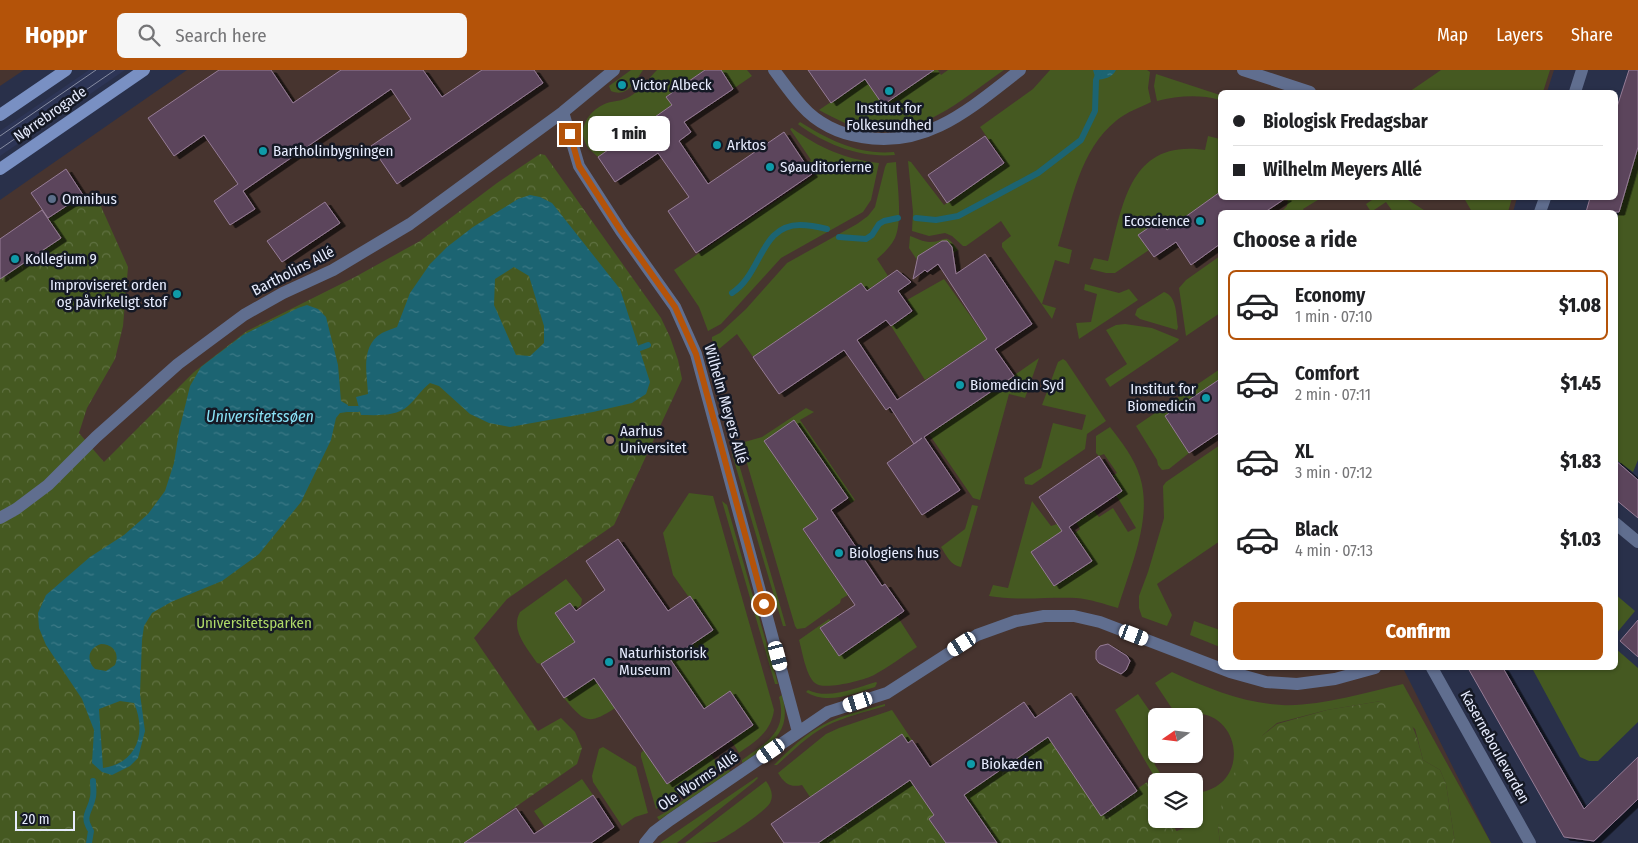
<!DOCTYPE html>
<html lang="en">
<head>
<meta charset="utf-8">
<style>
	:root { --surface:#fff; --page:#f6f6f6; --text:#202124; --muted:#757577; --line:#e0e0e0; --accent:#b45309 }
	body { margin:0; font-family:"Fira Sans Condensed",sans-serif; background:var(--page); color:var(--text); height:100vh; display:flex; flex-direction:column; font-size:19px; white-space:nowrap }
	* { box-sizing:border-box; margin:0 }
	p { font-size:16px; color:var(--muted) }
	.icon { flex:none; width:28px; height:28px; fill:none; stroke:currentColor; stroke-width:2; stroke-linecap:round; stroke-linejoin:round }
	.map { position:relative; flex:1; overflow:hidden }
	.side { position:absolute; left:1218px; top:140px; width:400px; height:460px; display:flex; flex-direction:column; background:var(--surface); border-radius:8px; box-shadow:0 1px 4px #0004 }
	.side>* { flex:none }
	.guide { position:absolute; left:1218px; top:20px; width:400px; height:110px; border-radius:8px; box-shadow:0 1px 4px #0004; display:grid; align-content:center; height:110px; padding:0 15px; background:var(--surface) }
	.needle { width:32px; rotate:256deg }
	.tools { position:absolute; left:1148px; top:638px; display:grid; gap:10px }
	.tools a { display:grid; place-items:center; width:55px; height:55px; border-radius:8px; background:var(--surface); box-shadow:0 1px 4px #0004; font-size:25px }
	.scale { position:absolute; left:15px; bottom:12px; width:60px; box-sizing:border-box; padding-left:5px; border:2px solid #e7ecfe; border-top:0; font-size:14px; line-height:18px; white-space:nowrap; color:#e7ecfe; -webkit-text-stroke:4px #151925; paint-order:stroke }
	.end { position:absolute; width:22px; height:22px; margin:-11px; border:6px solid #b45309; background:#fff; box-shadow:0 0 0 2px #fff }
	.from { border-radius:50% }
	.bubble { position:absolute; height:35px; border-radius:8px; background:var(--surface); box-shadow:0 1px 4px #0004; font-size:16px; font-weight:800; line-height:35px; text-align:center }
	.car { position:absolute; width:15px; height:30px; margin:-15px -8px; border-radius:6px; box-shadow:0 0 4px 1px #0007; background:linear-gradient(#fff 24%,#345 0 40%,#fff 0 76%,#345 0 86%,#fff 0) }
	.guide b { display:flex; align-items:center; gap:18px; height:48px; font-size:19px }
	.guide b+b { border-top:1px solid var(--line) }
	.guide i { width:12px; height:12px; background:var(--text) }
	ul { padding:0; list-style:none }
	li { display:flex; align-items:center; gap:15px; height:70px; margin:0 10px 8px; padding:0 5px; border:2px solid transparent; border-radius:8px }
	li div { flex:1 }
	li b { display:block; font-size:19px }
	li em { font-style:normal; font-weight:800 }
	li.on { border-color:var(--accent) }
	li>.icon { width:45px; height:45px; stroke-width:1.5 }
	h2 { padding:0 15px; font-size:22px; line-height:60px }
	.action { display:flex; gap:10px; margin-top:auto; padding:10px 15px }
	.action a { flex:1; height:58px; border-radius:8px; background:var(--accent); color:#fff; font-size:20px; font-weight:800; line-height:58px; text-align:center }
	header { display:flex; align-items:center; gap:30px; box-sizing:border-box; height:70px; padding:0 25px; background:var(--accent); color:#fff }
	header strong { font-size:24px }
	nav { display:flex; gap:28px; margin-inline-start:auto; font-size:18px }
	.search { width:350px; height:45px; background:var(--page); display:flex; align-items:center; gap:12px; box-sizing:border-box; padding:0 18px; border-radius:8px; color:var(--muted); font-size:19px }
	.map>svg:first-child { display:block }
</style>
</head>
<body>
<header>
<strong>Hoppr</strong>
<div class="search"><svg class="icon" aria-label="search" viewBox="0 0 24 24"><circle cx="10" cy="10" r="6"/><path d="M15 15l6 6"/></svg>Search here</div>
<nav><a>Map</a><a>Layers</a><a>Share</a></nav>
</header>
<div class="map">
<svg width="1638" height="773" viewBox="0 0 1638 773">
	<defs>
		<pattern id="park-crowns" width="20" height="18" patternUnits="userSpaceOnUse" patternTransform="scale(1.25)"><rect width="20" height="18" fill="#455921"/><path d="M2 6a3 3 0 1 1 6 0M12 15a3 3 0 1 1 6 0" fill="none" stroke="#607142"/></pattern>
		<pattern id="water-ripples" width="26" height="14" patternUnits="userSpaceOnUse" patternTransform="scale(1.25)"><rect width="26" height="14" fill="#1c6472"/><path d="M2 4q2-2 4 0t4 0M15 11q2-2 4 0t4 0" fill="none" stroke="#3d7a87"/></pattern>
		<filter id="shadow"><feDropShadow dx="5.5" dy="3" stdDeviation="0" flood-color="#0009"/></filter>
	</defs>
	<rect width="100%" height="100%" fill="#29304a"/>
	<path fill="#2d3556" d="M89,0h36l-125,86v-25z"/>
	<path fill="#47342f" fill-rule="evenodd" d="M0,0h24l-24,16z
		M187,0h1367l-7,22h-327v106h297l-4,14h-293v456h183l88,175h-1491v-643zM1156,646h38v38h-38zM1156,711h38v38h-38z"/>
	<path fill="#455921" d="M631,0h12c-8,12 -16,28 -32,21l-2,-5z
		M657,0h48l-38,26 5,9 -74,52c-3,-3 -6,-5 -9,-8 -14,-18 -1,-39 18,-46 7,-2 15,-2 22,-6 11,-6 19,-18 28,-27z
		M721,0h26l5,6 -19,13z
		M934,0h4l3,5 7,-5h56c-38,26 -81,66 -131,61 -19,-2 -37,-12 -54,-21l46,-31 18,26z
		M1050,0h97l3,2 -2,16 3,14c-12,6 -24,10 -34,18 -38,30 -45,82 -59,126l14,4 -3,14 -14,-4 -13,44 14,4 -4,11 -50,-72v-4l9,-7 -10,-15 -35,25h-3l-11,-10 -7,-3 -16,3 -17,-5 1,-19 -5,-51 3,1 33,43 61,-42 -25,-36 53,-38z
		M1441,0h109l-7,22h-134z
		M1156,4l64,21v5c-21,-6 -43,-4 -63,1l-3,-15z
		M800,52c29,18 58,33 94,30l1,3c-35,3 -68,-10 -96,-30l-1,-1z
		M792,58c27,20 53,31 87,35l-8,37 -8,12 -82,46 -60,66 -13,7 -9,-24 -25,-37 141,-95 -8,-12 4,-3 -21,-31z
		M1208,66l12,3v53l-53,38 -7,-10 -21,15 10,15 -34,23h-9l-16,-4 4,-11 14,3c15,-56 21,-122 97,-111z
		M1638,78v312l-5,12 -18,-13v-233z
		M896,92c1,20 7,58 -1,76 -4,8 -11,15 -18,21l11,17 -22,15 -5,-8 -108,74 -16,-23 -18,15 -7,-9v-3l8,-4 26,-24 41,-46 70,-39 11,-8 7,-9 10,-40 2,-4z
		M1288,128h33l-18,11 2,3h-24l6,-6z
		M1375,128h30l22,14h-34l-7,-10 -15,10 -5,-8z
		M1464,128h48l-4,14h-36z
		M910,166c6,2 13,6 20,6 17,0 14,-11 28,8l-8,5c2,-8 2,-14 -9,-14l-23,15 -1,4 -8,-12z
		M1220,186v57l-34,23 -7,-48 7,-8z
		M944,209l43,60 -62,41 -34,-54 23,-15 -7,-11z
		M1085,214l34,9 10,-4 9,11 -59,39 -3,-16 15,-1 6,-28 -13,-4z
		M1164,222c13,4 12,23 14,35l-1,3 -37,-11 -5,-4 2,-6z
		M1125,254l27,4 27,11 -1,2 -68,46 -5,-8 22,-15 -21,-34 10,-5z
		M1039,288l-14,40 -16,-4 -29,106 -7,-2 -44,-64z
		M1063,289l3,2 40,60 -19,13 -2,15 -53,36 -7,-1 -1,-6 17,-10 12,-45 29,7 4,-15 -44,-10 16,-43z
		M1220,299v10l-55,37 24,37 -20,16 -7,1 -4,-5 -1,-5 -21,-34z
		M806,338l8,4 -14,8 55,80 -4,3 -57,-82 24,98 -15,11 45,65 -7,4 -1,4 -35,25 -8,1 -2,-3 -54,-183 21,-6z
		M1110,357c11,14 25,32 30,50 13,41 -10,91 -22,131 -14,-4 -28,-9 -42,-10 -29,-1 -58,3 -87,-2l4,-11 15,3 24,-87 19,25 6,-2 5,7 -30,21 22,34 38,-25 -18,-27 6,-5 -4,-7 17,-12 6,7 14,-9 15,24 8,-4 -20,-33 6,-4 -10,-15 5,-3 -13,-19 -5,2 -3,-3v-17z
		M1220,375v96l-63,43 15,31 -5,11 -25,-9 -3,-9v-12l9,-24 16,-54 -1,-32 3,-4z
		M734,377l52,179h-3l-51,-172z
		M689,423l24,3 61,214c-3,22 -18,31 -35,43l-8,-13 22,-15 -23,-33 -26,17 -34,-50 20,-63h-2l-15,-21 -10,-42z
		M722,431l5,4 51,179h-3z
		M972,435l6,1 -17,61c-11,-2 -15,-12 -20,-20l24,-18z
		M566,509l16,20 -1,6 -6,5 -20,3 20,29 -34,22 -4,-1c-10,-15 -27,-33 -17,-51z
		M1615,524l20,17 -20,24z
		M897,546l20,31c-14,9 -28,20 -43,28 -9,5 -51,16 -59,8 -9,-7 -13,-33 -16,-43l30,-21 2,2 -11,8 19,27z
		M1194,551l26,9v17l-30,-12z
		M1615,578l23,20v54l-40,39h-9l-9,-4 -48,-89h83z
		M1172,602c35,16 71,31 110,33 35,2 86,-13 121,-21l88,159h-36l-9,-59 -6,-14 -17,-10 -8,-31 -34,-28 -54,9 -50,13 -14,12 -45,91 2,17h-78l43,-15 -5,-9h14v-26c63,-4 47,-97 -17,-77l-22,-33z
		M594,608l21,30c-27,18 -31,14 -51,-10z
		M876,612l1,1 -2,4c-22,7 -48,18 -69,5l2,-2c21,10 47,-2 68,-8z
		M1138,624l18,26v18l-2,8 -1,10 2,9 10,16h-8l-42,-71z
		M782,625c8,28 -1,42 -23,57 -6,4 -11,9 -17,11v-3c25,-18 46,-28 37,-63z
		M885,634v2c-20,6 -41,11 -59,20 -19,10 -34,26 -49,39h-3c14,-14 31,-31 49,-40 19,-10 41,-15 62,-21z
		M892,640l20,30 -4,3 -6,-8 -92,62 -8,-12c-12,3 -18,-2 -24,-12l48,-39 13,-6z
		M603,677l33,20 12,46 -13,4 -13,9 -29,-44 -1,-6 7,-27z
		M644,680l23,34 44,-30 8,12 -63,43 -15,-52v-4z
		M728,700l3,1 -72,49 -2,-3 9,-5z
		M757,707l1,1 -4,4 -77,61h-17z
		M582,709l11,16 -48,32 -11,-16z
		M766,711c5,7 8,14 4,22 -4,8 -45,36 -54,39 -8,1 -22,1 -31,1z"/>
	<path fill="url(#park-crowns)" d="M540,84l5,1 116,163 9,19 8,23 4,19 -68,146 -107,74 -33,39 64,93 23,-13 14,14 7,16 -5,16 -113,79h-464v-564l48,-60 35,-24 12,-2 33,74 -5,59 -8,33 -28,49 -8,25 25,29 90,-90 53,-41 108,-54 65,-36 77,-58z
		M1381,631c29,4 36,35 42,59l17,10 6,14 9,59h-235l-2,-17 6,-35 5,-11 34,-45 14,-11 50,-14z
		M1048,667l53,78 46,-33 9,15v22h13l15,24h-187l-33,-48z
		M910,710l24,35 -4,4 16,24h-128z"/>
	<path fill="url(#water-ripples)" fill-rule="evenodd" d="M1093,0h23c-4,8 -12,9 -20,10z
		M530,125l10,2 12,6 68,86 30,93 -4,12 -14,9 -39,9 -83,15 -21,-4 -19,-9 -31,-28 -9,-3c-9,7 -14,16 -22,23 -12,11 -32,9 -47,9l-5,-18 12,-3c-1,-21 -8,-48 14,-61 4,-2 10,-4 15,-6l13,-34 20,-29 17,-17 26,-20 45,-28zM514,197l15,9 15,50v17l-14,13 -14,-1 -22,-50 1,-26z
		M307,235l11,4 8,8 12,48 3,36 7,4 -1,7 -7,1 -4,5 -5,22 -30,62 -42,52 -37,27 -51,21 -19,11 -8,13 -2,14 -2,54 5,37 -7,27 -8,8 -18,9 -10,-3 -10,-9 2,-33 -12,-31 -36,-54 -7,-17 -1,-15 8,-18 44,-38 34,-22 24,-21 17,-23 9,-28 5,-32 11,-45 11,-19 42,-32 55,-27zM101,574c12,0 19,9 14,21l-9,6 -11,-2c-9,-9 -7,-21 6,-25zM120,631l14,2c13,30 3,60 -31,65l-4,-59z"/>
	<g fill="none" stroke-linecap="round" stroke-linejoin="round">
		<path stroke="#1c6472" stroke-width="6" d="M916,148l20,2 22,-4 80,-43 43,-33 14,-29 1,-31 4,-10
			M839,167l27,2 6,-4 7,-11 5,-3 14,-3
			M732,223c30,-19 28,-68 68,-68 9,0 19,2 27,4
			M640,278l8,-3
			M347,339h11
			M89,773l2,-12c-10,-16 -1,-18 2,-34 1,-5 0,-11 0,-16"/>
	</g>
	<path fill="#5c455c" stroke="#967c96" filter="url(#shadow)" d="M219,0h52l22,33 48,-33h82l19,27 40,-27h52l9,13 -146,101 -26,-38 40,-27 -20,-30 -148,102 12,18 -25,16 -16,-24 24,-17 -34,-49 -30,21 -26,-38z
		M705,0h16l12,19 -49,33 7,10 -12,9 29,43 76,-52 28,42 -116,79 -28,-42 21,-14 -31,-44 -43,29 -17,-25 74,-52 -6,-8z
		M808,0h126l-51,35 -18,-26 -34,24z
		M1629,0h9v77l-19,65h-33l4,-14h25v-85z
		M985,66l19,27 -57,40 -19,-28z
		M66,99l17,26 -35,23 -17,-25z
		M1220,122v6h66l-21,14h-45v32l-29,21 -15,-23 -22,15 -16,-22 22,-15 7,10z
		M325,132l15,21 -58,39 -15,-21z
		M42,140l19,28 -61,41v-40z
		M942,171h5l5,6 4,27 29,-20 47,70 -37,25 19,27 -90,61 36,53 -38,25 -35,-52 35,-25 -8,6 -24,-37 -4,3 -42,-60 -65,44 -26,-37 108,-74 6,8 30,-21 14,12 -13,9 14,20 -21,15 -5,-6 -29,20 40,60 90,-61 -49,-75 -11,8 -2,-2 -12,9 5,-23z
		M1220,309v53l-31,21 -24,-37z
		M794,350l54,78 -17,12 51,76 3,-2 19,27 -65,45 -19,-28 35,-23 -52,-76 15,-10 -54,-78z
		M1099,386l23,35 -53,36 23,34 -38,25 -23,-34 31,-21 -23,-34z
		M1615,390l23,20v38l-23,-19z
		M618,469l50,72 22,-15 23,34 -43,29 34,50 26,-18 23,34 -86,59 -73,-106 -30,20 -23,-34 34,-22 -20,-29 15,-10 6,8 29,-21 -19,-29z
		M1638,550v37l-18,-16z
		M1108,574l19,12 3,5 -4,9 -5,4 -22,-11 -3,-4v-8l4,-5z
		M1468,598h35l81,141 54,-52v42l-44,42 -30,-4z
		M1071,623l66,98 -36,25 -53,-79 -84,58 33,48h-51l-17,-24 5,-4 -24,-35 -92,63h-34l-13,-19 131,-90 6,9 4,-3 18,27 94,-65 11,16z
		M593,725l21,32 -23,16h-127l52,-35 18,26z"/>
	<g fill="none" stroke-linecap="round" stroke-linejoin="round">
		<path stroke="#606e8f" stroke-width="12" d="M774,0c9,12 18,25 28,36 15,17 37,28 60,31 65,12 110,-30 158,-67
			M1575,22l7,-22
			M563,42l16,54 42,65 54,76 21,47 102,378
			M0,448l16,-9 32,-24 48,-48 82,-73 66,-49 39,-22 50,-23 77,-46 153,-112 51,-42
			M1615,453l23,19
			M645,773l9,-11 16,-12 158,-108 59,-19 90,-58 39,-14 28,-5h30l26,6 130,50 36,10 31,2 38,-5 40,-11"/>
		<path stroke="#606e8f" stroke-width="12" d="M1243,0l67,22
			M1540,142l5,-14
			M1432,598l98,175"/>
		<path stroke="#7990c3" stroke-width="12" d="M0,45l66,-45
			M0,99l144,-99"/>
		<path stroke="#868ca2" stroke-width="1" d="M0,66l96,-66
			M0,79l115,-79"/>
	</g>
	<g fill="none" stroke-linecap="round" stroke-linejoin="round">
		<path stroke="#b45309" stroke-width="6" d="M570,64l9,32 42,65 54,76 21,47 68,250"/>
	</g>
	<g fill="#0f9aa8" stroke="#151925" stroke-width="2">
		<circle cx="622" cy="15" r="5"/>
		<circle cx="889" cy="21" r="5"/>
		<circle cx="717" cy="75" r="5"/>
		<circle cx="263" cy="81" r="5"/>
		<circle cx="770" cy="97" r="5"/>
		<circle cx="1200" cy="151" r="5"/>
		<circle cx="15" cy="189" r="5"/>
		<circle cx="177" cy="224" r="5"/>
		<circle cx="960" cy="315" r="5"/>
		<circle cx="1206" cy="328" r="5"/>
		<circle cx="839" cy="483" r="5"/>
		<circle cx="609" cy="592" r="5"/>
		<circle cx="971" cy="694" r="5"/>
	</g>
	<circle fill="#5c6f8a" stroke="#151925" stroke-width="2" cx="52" cy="129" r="5"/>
	<circle fill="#8d6e63" stroke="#151925" stroke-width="2" cx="610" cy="370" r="5"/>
	<g text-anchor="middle" stroke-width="5" stroke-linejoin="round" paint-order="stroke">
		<g font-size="15" fill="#e7ecfe" stroke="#151925" text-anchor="start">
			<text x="632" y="20">Victor Albeck</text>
			<text x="889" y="43" text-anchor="middle">Institut for<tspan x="889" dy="17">Folkesundhed</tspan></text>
			<text x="727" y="80">Arktos</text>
			<text x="273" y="86">Bartholinbygningen</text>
			<text x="780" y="102">Søauditorierne</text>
			<text x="62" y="134">Omnibus</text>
			<text x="1190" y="156" text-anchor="end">Ecoscience</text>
			<text x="25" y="194">Kollegium 9</text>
			<text x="167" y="220" text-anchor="end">Improviseret orden<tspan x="167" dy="17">og påvirkeligt stof</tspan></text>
			<text x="970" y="320">Biomedicin Syd</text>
			<text x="1196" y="324" text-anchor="end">Institut for<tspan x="1196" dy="17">Biomedicin</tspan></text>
			<text x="620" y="366">Aarhus<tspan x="620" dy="17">Universitet</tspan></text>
			<text x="849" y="488">Biologiens hus</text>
			<text x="619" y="588">Naturhistorisk<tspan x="619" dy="17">Museum</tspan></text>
			<text x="981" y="699">Biokæden</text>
		</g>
		<g font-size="15" fill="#e7ecfe" stroke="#151925">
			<text transform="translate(50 44) rotate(-35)" y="5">Nørrebrogade</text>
			<text transform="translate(293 201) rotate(-27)" y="5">Bartholins Allé</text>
			<text transform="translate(726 334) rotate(74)" y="5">Wilhelm Meyers Allé</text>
			<text transform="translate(1495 677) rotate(61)" y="5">Kaserneboulevarden</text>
			<text transform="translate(698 711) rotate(-34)" y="5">Ole Worms Allé</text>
		</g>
		<g font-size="15" fill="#aed967" stroke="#151925">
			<text x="254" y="558">Universitetsparken</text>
		</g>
		<g font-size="16" font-style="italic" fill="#89e2f6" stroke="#151925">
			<text x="260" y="352">Universitetssøen</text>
		</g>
	</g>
</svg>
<div class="tools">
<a><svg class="needle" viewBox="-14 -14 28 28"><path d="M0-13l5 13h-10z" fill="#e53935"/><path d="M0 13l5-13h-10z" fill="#757577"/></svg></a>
<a><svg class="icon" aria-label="layers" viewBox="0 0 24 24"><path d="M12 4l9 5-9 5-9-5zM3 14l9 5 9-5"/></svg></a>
</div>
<div class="scale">20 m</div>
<i class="end from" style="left:764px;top:534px"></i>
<i class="end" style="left:570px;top:64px"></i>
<div class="bubble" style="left:588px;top:46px;width:82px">1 min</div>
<i class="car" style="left:1134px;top:565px;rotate:111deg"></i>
<i class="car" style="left:962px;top:574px;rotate:237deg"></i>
<i class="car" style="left:778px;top:586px;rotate:165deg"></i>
<i class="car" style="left:858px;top:632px;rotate:252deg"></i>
<i class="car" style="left:771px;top:681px;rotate:235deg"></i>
<div class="guide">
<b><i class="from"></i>Biologisk Fredagsbar</b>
<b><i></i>Wilhelm Meyers Allé</b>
</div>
<section class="side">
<h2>Choose a ride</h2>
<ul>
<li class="on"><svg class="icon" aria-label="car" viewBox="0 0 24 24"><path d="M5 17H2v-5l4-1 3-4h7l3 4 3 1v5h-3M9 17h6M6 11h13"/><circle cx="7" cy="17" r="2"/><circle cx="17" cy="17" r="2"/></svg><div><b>Economy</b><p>1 min · 07:10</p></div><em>$1.08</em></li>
<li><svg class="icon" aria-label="car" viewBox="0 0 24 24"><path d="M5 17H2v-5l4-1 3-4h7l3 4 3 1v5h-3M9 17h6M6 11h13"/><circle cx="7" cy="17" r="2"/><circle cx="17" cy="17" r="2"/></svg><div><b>Comfort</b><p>2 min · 07:11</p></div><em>$1.45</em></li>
<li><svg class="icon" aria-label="car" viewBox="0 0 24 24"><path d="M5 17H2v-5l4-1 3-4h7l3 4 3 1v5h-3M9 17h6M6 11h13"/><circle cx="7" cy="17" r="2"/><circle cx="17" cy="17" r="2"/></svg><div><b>XL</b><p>3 min · 07:12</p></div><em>$1.83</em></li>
<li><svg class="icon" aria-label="car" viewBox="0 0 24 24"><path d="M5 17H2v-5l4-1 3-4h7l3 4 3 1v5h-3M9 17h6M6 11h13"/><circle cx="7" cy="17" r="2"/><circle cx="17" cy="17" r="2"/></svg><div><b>Black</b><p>4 min · 07:13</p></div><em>$1.03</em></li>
</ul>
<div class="action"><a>Confirm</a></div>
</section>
</div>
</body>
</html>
